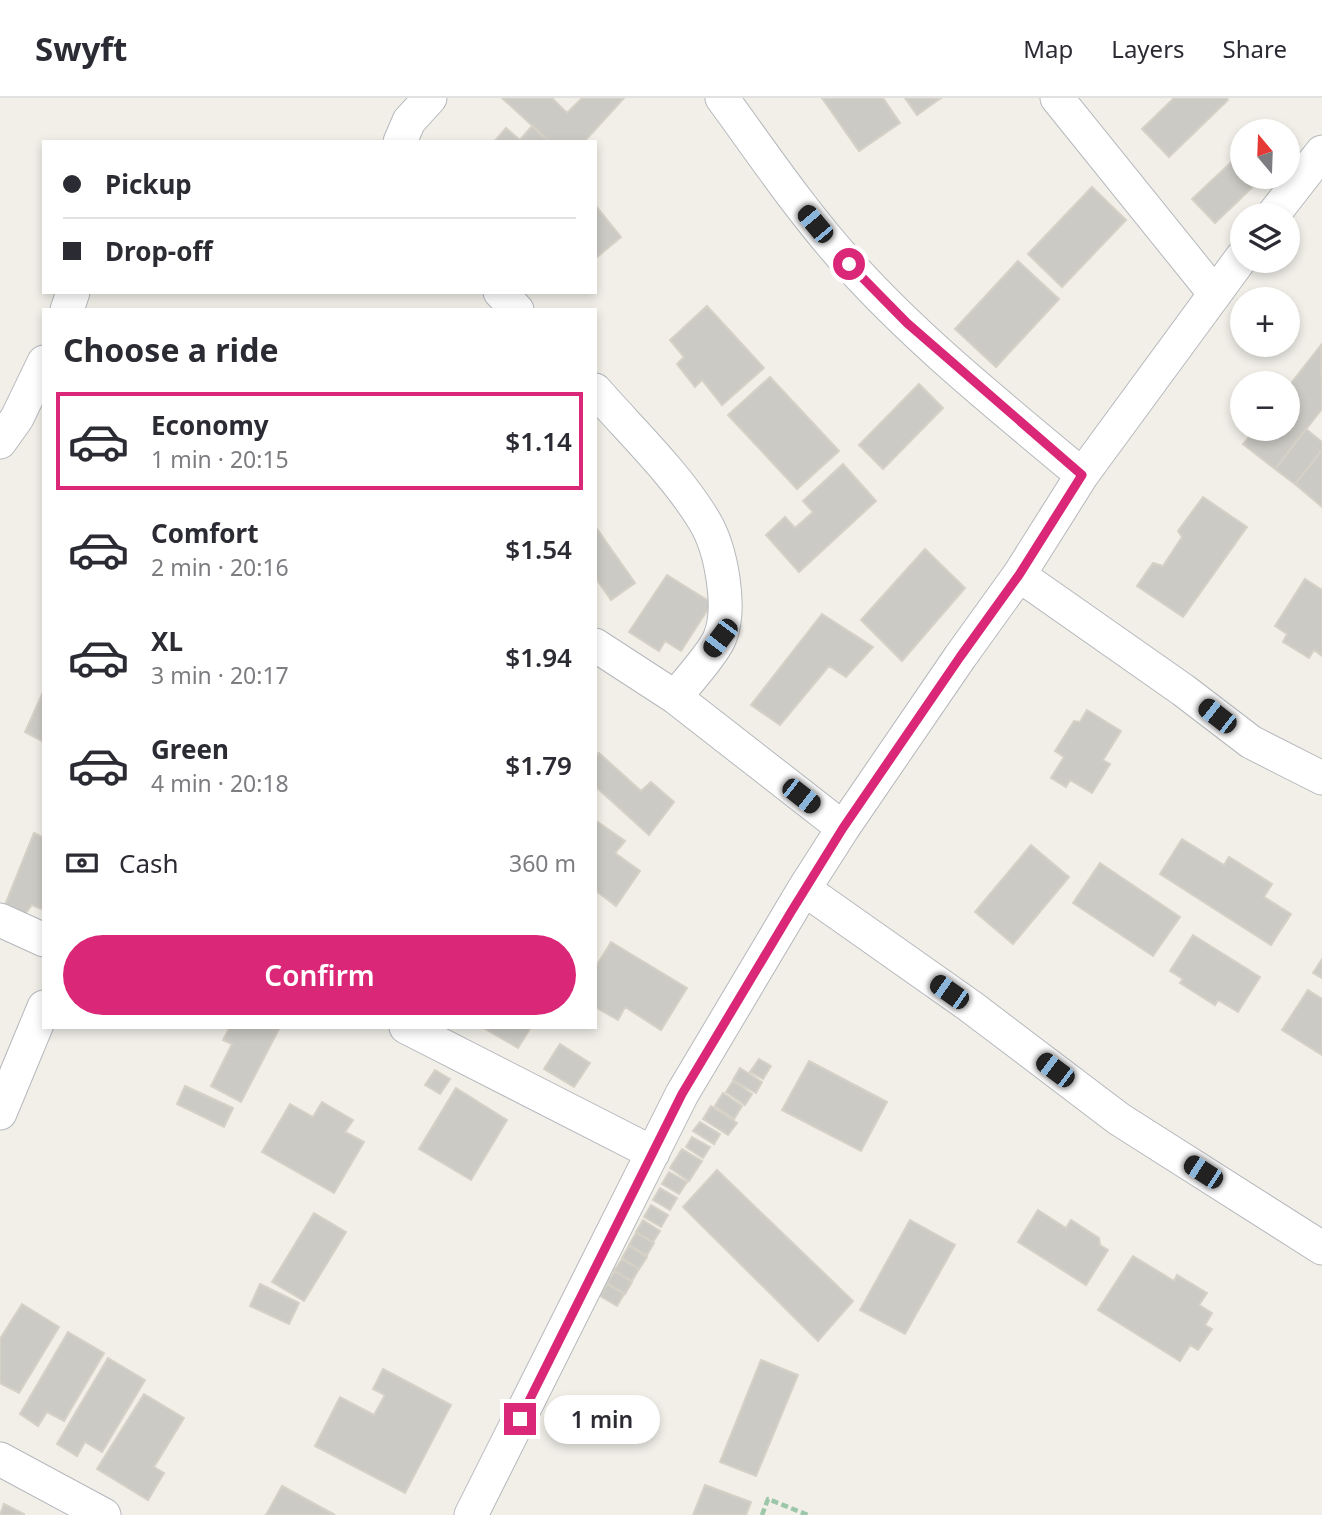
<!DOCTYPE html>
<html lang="en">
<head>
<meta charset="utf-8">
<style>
	:root { --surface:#fff; --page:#f2f2f3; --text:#2b2b33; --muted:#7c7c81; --line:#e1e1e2; --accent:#db2777 }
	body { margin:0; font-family:"Noto Sans",sans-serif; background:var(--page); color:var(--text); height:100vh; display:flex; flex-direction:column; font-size:26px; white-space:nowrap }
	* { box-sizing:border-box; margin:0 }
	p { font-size:23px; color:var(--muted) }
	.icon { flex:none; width:38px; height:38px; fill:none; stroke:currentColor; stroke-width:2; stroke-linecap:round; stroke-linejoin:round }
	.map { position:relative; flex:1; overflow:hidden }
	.details { position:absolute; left:42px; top:210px; width:555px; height:721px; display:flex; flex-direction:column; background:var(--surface); border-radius:0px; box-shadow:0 4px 10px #0003 }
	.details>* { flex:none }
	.guide { position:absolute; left:42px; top:42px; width:555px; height:154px; border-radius:0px; box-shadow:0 4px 10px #0003; display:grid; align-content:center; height:154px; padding:0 21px; background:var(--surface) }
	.needle { width:46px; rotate:341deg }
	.buttons { position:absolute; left:1230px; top:21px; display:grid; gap:14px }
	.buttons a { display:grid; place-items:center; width:70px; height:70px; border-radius:50%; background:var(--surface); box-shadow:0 4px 10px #0003; font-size:35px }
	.end { position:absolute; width:32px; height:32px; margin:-16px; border:9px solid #db2777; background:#fff; box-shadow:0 0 0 4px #fff }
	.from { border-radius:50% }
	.bubble { position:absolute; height:49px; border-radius:24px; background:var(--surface); box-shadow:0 4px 10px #0003; font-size:23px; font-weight:600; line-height:49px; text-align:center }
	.car { position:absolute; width:21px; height:42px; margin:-21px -10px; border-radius:9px; box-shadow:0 0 5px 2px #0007; background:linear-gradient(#222 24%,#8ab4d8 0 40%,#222 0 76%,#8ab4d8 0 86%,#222 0) }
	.guide b { display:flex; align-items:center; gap:24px; height:66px; font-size:26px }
	.guide b+b { border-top:2px solid var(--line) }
	.guide i { width:18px; height:18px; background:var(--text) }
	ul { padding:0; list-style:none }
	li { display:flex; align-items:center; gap:21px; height:98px; margin:0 14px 10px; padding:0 7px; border:4px solid transparent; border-radius:0px }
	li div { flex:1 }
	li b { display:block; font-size:26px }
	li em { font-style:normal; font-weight:600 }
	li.selected { border-color:var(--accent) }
	li>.icon { width:63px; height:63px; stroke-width:1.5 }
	h2 { padding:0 21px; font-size:32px; line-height:84px }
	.pay { display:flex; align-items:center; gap:18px; height:77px; padding:0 21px; font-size:26px }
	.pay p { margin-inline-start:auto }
	.action { display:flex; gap:14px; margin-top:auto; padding:14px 21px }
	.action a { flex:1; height:80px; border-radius:42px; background:var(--accent); color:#fff; font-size:28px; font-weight:600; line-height:80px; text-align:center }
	header { display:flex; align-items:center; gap:42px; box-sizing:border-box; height:98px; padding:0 35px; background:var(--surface); border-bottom:2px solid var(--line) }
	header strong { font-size:33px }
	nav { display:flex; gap:38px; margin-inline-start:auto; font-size:24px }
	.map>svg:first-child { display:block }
</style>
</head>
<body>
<header>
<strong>Swyft</strong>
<nav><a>Map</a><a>Layers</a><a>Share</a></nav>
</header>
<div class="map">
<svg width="1322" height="1417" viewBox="0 0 1322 1417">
	<rect width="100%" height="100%" fill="#f1efe8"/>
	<path fill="#cccac5" stroke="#d6d1c6" stroke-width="2" d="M502,0h50l15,15 15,-15h42l-40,44h-34z
		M822,0h61l17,25 -41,28z
		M905,0h36l-24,17z
		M1174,0h52l2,2 -59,57 -27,-28z
		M532,28l18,16h-56l12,-14 14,12z
		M1242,54v25h21l-48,46 -23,-24z
		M1092,89l34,33 -64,67 -34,-33z
		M595,107l26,32 -25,21 -1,-2z
		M1018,163l41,38 -63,68 -41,-38z
		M707,208l57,62 -42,37 -20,-25 -7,7 -18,-23 7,-7 -14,-17z
		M1321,247l1,64 -47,60 -32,-25 13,-15h32v-42z
		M770,279l69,74 -42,38 -69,-74z
		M919,286l24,24 -60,61 -24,-24z
		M1306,331l16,13v8l-27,34 -20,-15z
		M1322,352v57l-27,-23z
		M843,366l33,37 -77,71 -33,-37 19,-18 10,11 18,-16 -10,-11z
		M1203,399l44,30 -64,90 -46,-31 16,-23 10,3 19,-29 -4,-6z
		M595,428l40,57 -24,17 -16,-23z
		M925,451l40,39 -63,73 -41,-41z
		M667,477l45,28 -31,48 -16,-10 -6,10 -30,-19z
		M1305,481l17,11v66l-8,-6 -5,8 -26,-16 4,-8 -12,-8z
		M822,516l51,33 -27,30 -17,-11 -49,59 -29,-20z
		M44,592v52l-19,-10z
		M1087,612l34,21 -18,29 7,4 -18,29 -22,-13 -4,7 -15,-9 13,-21 -9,-6 19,-30 6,1z
		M599,655l42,38 10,-9 23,20 -25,33 -54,-49v-29z
		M595,722l30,21 -10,12 25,18 -24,35 -21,-16z
		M34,735l10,5v72l-12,-5 -7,9 -20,-9z
		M1182,741l42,26 5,-8 43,27 -8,13 27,17 -20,31 -111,-71z
		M1031,747l38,32 -56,67 -38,-32z
		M1100,765l80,54 -27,39 -80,-53z
		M1193,837l67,42 -22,35 -20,-12 -3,5 -35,-22 3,-4 -13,-8z
		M611,844l76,46 -26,42 -36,-23 -7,13 -23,-13v-39z
		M1322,861v19l-9,-5z
		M1308,892l14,9v56l-40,-25z
		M230,929h50l-39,75 -30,-16 21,-42 -9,-4z
		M482,929h49l-13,21z
		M560,946l30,19 -16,24 -30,-18z
		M759,961l12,7 -8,13 -13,-7z
		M809,963l78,41 -26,49 -79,-41z
		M740,970l22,14 -6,11 -23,-13z
		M435,972l15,9 -10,15 -15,-9z
		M733,983l19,13 -7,11 -19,-13z
		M185,988l48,22 -9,19 -47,-23z
		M456,990l51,32 -36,60 -52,-31z
		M723,995l19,13 -8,13 -19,-13z
		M322,1004l31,18 -8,12 19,10 -30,51 -72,-41 28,-48 23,13z
		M711,1008l26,17 -9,12 -25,-16z
		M700,1024l20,12 -6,10 -21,-13z
		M692,1039l18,10 -7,11 -17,-11z
		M682,1051l20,12 -13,20 -19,-13z
		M717,1072l136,131 -35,40 -135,-134z
		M669,1074l18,10 -8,12 -17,-10z
		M660,1090l17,10 -7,12 -17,-10z
		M651,1107l17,10 -7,12 -17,-10z
		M1038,1112l28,18 5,-8 28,18 1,7 8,5 -22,35 -68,-43z
		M314,1115l32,19 -42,69 -32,-19z
		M643,1122l17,11 -7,11 -17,-10z
		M910,1122l45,25 -50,89 -45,-24z
		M636,1135l18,10 -7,12 -18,-10z
		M629,1148l18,11 -8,12 -17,-11z
		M1133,1158l41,25 3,-6 30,18 -8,12 13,8 -7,12 7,4 -14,21 -8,-5 -10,16 -82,-51z
		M622,1161l17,10 -7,12 -18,-10z
		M615,1173l17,11 -7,12 -18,-11z
		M260,1186l39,19 -10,21 -39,-18z
		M607,1186l17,10 -7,12 -17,-10z
		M22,1206l37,23 -40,66 -19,-10v-44z
		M68,1234l36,21 -40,68 -17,-9 -9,14 -18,-12z
		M108,1260l37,22 -43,72 -17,-10 -8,14 -20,-12z
		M761,1262l37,15 -42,101 -36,-14z
		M383,1271l68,36 -46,88 -90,-47 25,-49 34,18 11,-20 -12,-6z
		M144,1296l40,24 -30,49 10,6 -16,27 -51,-31z
		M705,1387l46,17 -5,13h-53z
		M282,1388l53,29h-69z
		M4,1406l20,10v1h-24z"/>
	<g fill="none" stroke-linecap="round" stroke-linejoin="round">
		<g stroke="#b5b8bc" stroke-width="35">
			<path id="minor" d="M722,0c41,56 80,114 126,165 70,78 154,145 234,212
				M1057,0l158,196
				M400,44l9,-21 21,-23
				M1273,117l49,-63
				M500,194l17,18
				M67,212l6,-18
				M595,292c36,41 83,86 110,132 16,27 27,85 15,115 -5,14 -34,47 -45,60
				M0,344l17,-24 27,-56
				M1019,477l164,115 68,52 71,36
				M595,547l80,52 168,131
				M804,791l166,117 149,113 203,129
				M0,822l44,20
				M406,929l247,126
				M0,1015l44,-106
				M0,1361l104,56
				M471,1417l211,-421 122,-205 39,-61 117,-171 59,-82 63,-100 160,-218"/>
		</g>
		<path stroke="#9cc7a9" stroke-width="4.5" stroke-dasharray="7 3.5" stroke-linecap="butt" d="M762,1417l6,-16 40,16"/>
		<use href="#minor" stroke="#fff" stroke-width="33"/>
	</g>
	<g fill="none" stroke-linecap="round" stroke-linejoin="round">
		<path stroke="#db2777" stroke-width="9" d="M520,1321l162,-325 109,-182 52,-84 117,-171 59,-82 63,-100 -175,-152 -58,-59"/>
	</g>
</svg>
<div class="buttons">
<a><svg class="needle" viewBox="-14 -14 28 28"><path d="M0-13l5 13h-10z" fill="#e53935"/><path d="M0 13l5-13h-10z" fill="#7c7c81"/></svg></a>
<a><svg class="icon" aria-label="layers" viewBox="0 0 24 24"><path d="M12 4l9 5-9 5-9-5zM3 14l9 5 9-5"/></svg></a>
<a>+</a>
<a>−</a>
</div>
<i class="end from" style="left:849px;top:166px"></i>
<i class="end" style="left:520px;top:1321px"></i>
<div class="bubble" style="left:544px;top:1297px;width:116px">1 min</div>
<i class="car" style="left:815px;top:126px;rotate:320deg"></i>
<i class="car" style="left:720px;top:540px;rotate:217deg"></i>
<i class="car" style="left:1217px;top:618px;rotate:308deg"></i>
<i class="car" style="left:801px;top:698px;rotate:128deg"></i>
<i class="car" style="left:949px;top:894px;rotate:305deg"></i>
<i class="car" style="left:1055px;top:972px;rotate:307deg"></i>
<i class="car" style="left:1203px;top:1074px;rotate:303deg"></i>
<div class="guide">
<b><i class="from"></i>Pickup</b>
<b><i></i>Drop-off</b>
</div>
<section class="details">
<h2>Choose a ride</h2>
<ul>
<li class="selected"><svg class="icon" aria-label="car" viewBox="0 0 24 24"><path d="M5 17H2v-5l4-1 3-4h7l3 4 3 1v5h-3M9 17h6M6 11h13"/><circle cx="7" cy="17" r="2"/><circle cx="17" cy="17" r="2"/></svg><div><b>Economy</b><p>1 min · 20:15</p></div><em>$1.14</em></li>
<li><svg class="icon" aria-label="car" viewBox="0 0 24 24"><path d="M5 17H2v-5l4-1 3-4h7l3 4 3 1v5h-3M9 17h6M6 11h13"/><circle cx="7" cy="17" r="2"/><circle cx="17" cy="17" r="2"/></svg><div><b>Comfort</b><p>2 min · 20:16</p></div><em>$1.54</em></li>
<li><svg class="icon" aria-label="car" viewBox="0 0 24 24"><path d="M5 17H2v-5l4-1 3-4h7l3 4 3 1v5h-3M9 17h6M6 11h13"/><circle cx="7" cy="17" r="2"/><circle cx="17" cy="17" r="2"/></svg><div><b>XL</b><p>3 min · 20:17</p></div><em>$1.94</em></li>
<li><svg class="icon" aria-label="car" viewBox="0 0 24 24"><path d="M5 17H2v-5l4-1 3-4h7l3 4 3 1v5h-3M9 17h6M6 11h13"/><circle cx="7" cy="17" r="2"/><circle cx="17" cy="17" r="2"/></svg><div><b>Green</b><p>4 min · 20:18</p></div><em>$1.79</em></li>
</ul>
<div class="pay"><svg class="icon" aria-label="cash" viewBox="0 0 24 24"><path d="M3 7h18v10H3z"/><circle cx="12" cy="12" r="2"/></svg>Cash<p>360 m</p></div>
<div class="action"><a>Confirm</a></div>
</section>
</div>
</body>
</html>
